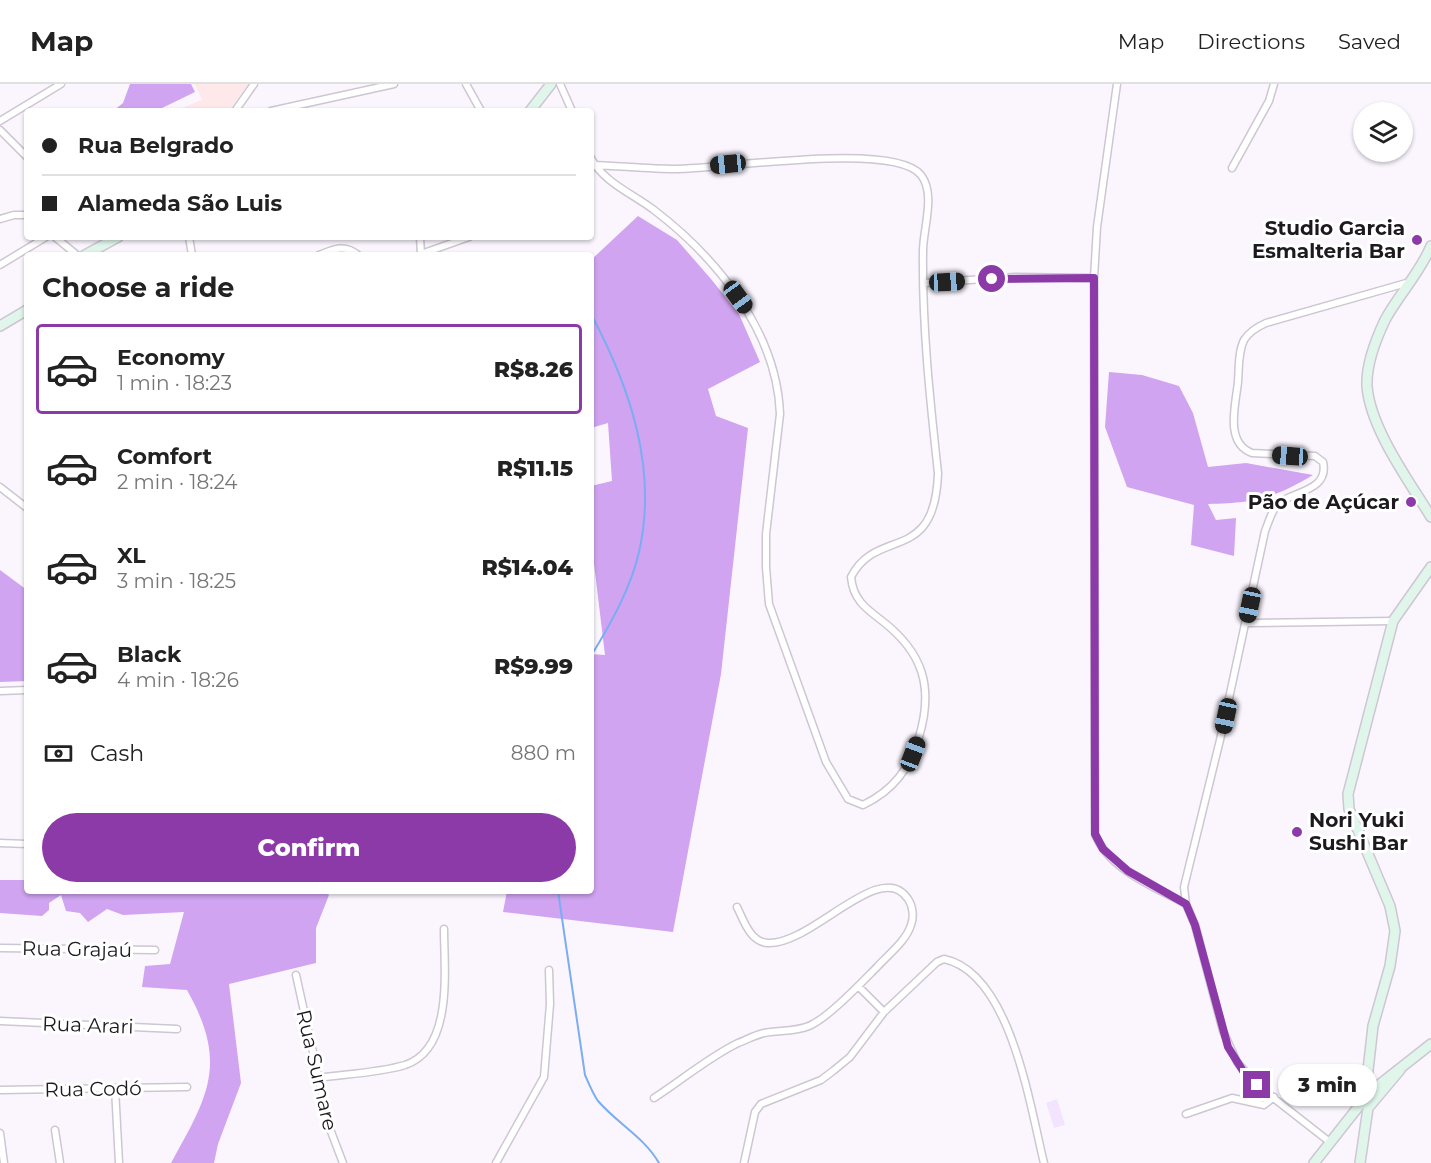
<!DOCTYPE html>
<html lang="en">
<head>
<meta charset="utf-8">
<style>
	:root { --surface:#fff; --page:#f2f2f2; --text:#222; --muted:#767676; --line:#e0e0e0; --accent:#8d3aa9 }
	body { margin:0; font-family:Montserrat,sans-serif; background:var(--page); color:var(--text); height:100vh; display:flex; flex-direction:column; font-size:22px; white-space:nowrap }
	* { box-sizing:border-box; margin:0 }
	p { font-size:20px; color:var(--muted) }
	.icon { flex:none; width:33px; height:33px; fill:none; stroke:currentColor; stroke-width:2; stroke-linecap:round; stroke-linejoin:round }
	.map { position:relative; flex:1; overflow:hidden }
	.sheet { position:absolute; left:24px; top:168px; width:570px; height:642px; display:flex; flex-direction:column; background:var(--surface); border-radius:6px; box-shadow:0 2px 4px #0004 }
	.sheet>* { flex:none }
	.guide { position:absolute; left:24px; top:24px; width:570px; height:132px; border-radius:6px; box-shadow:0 2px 4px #0004; display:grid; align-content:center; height:132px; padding:0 18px; background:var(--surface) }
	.tools { position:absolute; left:1353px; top:18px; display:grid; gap:12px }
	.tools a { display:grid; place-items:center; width:60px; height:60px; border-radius:50%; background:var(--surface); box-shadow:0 2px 4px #0004; font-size:30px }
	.end { position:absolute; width:27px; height:27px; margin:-14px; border:8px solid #8d3aa9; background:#fff; box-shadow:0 0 0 3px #fff }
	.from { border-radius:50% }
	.bubble { position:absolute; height:42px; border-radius:21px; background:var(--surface); box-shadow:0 2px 4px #0004; font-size:20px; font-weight:800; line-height:42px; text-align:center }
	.car { position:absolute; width:18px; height:36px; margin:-18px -9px; border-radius:8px; box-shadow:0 0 4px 2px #0007; background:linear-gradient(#222 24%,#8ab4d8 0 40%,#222 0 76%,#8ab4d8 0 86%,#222 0) }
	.guide b { display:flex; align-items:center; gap:21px; height:57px; font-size:22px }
	.guide b+b { border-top:2px solid var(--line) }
	.guide i { width:15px; height:15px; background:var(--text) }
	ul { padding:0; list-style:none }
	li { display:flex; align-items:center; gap:18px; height:90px; margin:0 12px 9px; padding:0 6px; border:3px solid transparent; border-radius:6px }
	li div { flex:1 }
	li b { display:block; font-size:22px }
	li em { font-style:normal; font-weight:800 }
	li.active { border-color:var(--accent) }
	li>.icon { width:54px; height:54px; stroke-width:1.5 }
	h2 { padding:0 18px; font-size:27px; line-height:72px }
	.pay { display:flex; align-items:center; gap:15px; height:66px; padding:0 18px; font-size:22px }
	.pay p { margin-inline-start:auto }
	.action { display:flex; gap:12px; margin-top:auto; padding:12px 18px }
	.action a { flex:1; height:69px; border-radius:36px; background:var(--accent); color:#fff; font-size:24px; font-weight:800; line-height:69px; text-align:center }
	header { display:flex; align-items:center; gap:36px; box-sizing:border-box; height:84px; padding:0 30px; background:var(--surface); border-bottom:2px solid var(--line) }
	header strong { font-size:28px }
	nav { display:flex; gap:33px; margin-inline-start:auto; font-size:21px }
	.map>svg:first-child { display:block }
</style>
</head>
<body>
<header>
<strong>Map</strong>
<nav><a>Map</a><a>Directions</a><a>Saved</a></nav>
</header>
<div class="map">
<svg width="1431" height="1079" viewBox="0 0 1431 1079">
	<rect width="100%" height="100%" fill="#fbf6fe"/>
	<path fill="#fee8ea" d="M195,0h53l-19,27h-55l28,-11z"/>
	<path fill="#f2e4fe" d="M1057,1015l8,26 -11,3 -8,-25z"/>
	<path fill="#d0a4f0" d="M130,0h61l4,8 -39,19h-43l10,-8z
		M638,132l39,24 34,39 28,35 21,48 -52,27 8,27 32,12 -27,246 -48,258 -170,-20 4,-21h84v-237l14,1 -14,-116v-53l21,-5 -4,-58 -17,5v-168z
		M1109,288l33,3 37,11 14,27 15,54 38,-4 67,12c-41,24 -57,28 -105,29l8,16 20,-2 -2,38 -43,-11 3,-40 -67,-18 -22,-60z
		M0,486l27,20v91l-27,1z
		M0,796h27v11h298l4,4 -13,33v35l-87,21 12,99 -23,61 -4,19h-43c38,-68 57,-100 16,-173l-45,-3 3,-21 25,-2 14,-52 -61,3 -16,-6 -19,13 -8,-9 -14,-2 -5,-16 -12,8v7l-7,6 -42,-3z"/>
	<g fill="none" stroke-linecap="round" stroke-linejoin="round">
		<path stroke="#7badf3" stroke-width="2" d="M591,230c39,73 67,155 48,238 -8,36 -29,73 -48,104
			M558,807l27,184c4,9 8,19 13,26 20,23 46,36 61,62"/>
		<g stroke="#cec6d3" stroke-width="9">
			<path id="street" d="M466,0l15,27
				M560,0l12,27
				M1117,0l-20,143 -3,51 1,556c14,36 60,53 91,70
				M235,27l19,-27
				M271,27l123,-27
				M0,37l61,-37
				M0,46l27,27
				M591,74c12,24 42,36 63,52 63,48 123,122 126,204l-14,120v33l3,37 57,158 22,37 15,6c31,-15 46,-36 56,-68 15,-50 4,-85 -38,-117 -16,-12 -28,-21 -30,-43 26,-51 84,-11 87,-104 -8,-73 -16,-147 -15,-222 0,-22 13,-57 -2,-76 -26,-34 -199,-6 -245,-6 -27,0 -55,-3 -82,-4l-3,3
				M1232,84l37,-67 5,-17
				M0,135l14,-4h13
				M55,153l22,18
				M189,153l3,18
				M420,153l1,18
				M421,170l48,-17
				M319,171c15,-6 26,-11 39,0
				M0,181l46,-28
				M924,199l91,-6 79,1
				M0,403l27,21
				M1246,539l147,-2
				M0,607l27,-1
				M0,759l27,1
				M0,864l155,2
				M296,891l34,154 13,34
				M858,902l26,26
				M0,937l177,8
				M318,994c28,-4 60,-5 87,-13 49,-16 39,-96 39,-136
				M115,1004l4,75
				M0,1006l187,-3
				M654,1014c28,-18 55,-41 84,-55 8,-3 17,-8 26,-10 14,-3 31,-1 45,-7 19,-8 52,-43 68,-59 12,-13 29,-26 34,-42 3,-8 2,-19 -3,-26 -27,-42 -96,46 -140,44 -18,-1 -24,-22 -31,-36
				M1186,1030l46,-16 32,7 10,-8
				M55,1046l5,33
				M0,1049l4,30
				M1331,1059l-74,-58 -20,-23 -14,-31 -28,-106 -9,-21 -2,-17 36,-147 45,-209c4,-9 7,-24 17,-30 16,-10 47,-12 41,-39l-8,-6 -63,-3c-28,-10 -16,-50 -14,-71 1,-13 0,-30 6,-42 5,-8 13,-13 22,-17l144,-41
				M496,1079l48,-86 6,-73 -1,-34
				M744,1079l11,-51 6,-8 60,-24 12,-9 17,-14 34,-45 53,-50 7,-3c67,14 86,148 100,204"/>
		</g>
		<g stroke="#cec6d3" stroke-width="12">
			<path id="secondary" d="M530,27l21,-27
				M1431,162c-11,27 -32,48 -46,74 -9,19 -19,44 -18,66 3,42 42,95 64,131
				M85,171l33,-18
				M0,242l27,-16
				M1361,1018l6,-23 6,-53 17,-60 5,-35 -5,-25 -41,-97 -1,-15 45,-173 38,-54
				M1314,1079l56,-71 61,-48
				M1360,1079l8,-55 32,-38"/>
		</g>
		<use href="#street" stroke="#fff" stroke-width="6"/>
		<use href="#secondary" stroke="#e0f6eb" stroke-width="9"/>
	</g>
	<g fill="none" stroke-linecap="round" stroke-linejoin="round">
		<path stroke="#8d3aa9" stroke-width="8" d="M992,195l102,-1 1,556 8,15 25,22 58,33 9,21 33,122 15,24 14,14"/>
	</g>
	<g fill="#8d3aa9" stroke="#fff" stroke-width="2">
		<circle cx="1417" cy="156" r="6"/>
		<circle cx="1411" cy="418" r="6"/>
		<circle cx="1297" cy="748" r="6"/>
	</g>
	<g text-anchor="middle" stroke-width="6" stroke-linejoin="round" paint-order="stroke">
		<g font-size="20" font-weight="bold" fill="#1c1a1f" stroke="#fff" text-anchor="end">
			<text x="1405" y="151">Studio Garcia<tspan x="1405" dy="23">Esmalteria Bar</tspan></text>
			<text x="1399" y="425">Pão de Açúcar</text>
			<text x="1309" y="743" text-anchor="start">Nori Yuki<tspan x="1309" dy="23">Sushi Bar</tspan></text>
		</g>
		<g font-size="20" fill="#1c1a1f" stroke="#fff">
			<text transform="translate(77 865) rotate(1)" y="7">Rua Grajaú</text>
			<text transform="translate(88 941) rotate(2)" y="7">Rua Arari</text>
			<text transform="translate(317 986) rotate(77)" y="7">Rua Sumare</text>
			<text transform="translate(93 1005) rotate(-1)" y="7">Rua Codó</text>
		</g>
	</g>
</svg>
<div class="tools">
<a><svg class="icon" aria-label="layers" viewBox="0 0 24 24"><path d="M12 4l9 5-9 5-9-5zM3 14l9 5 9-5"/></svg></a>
</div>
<i class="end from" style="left:992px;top:195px"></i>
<i class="end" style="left:1257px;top:1001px"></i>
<div class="bubble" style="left:1278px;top:980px;width:99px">3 min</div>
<i class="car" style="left:728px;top:80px;rotate:264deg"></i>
<i class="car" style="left:947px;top:198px;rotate:87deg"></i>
<i class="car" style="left:738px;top:213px;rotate:144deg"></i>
<i class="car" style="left:1290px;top:372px;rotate:274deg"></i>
<i class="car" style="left:1250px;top:521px;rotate:192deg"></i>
<i class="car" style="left:1226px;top:632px;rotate:192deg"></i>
<i class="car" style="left:913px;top:670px;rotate:21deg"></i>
<div class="guide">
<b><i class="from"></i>Rua Belgrado</b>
<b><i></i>Alameda São Luis</b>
</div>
<section class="sheet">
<h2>Choose a ride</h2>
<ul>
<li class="active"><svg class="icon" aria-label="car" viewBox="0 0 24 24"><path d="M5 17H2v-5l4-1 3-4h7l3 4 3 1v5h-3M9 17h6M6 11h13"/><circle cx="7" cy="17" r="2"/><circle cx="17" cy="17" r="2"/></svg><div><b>Economy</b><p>1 min · 18:23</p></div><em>R$8.26</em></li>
<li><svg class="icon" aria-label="car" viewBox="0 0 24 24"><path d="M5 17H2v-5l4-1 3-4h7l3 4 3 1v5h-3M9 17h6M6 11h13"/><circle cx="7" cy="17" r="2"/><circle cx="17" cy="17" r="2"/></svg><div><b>Comfort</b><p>2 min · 18:24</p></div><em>R$11.15</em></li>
<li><svg class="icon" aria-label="car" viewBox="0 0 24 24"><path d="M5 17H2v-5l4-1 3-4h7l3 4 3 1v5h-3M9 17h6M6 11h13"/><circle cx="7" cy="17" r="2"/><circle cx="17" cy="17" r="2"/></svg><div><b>XL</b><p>3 min · 18:25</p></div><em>R$14.04</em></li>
<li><svg class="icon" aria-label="car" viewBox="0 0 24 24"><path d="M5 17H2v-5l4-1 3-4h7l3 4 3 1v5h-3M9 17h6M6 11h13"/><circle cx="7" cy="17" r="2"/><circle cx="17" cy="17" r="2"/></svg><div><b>Black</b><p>4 min · 18:26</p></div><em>R$9.99</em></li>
</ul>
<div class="pay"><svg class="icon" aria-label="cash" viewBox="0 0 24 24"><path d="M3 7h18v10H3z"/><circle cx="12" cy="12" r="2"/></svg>Cash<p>880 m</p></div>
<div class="action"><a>Confirm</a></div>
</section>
</div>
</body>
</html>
